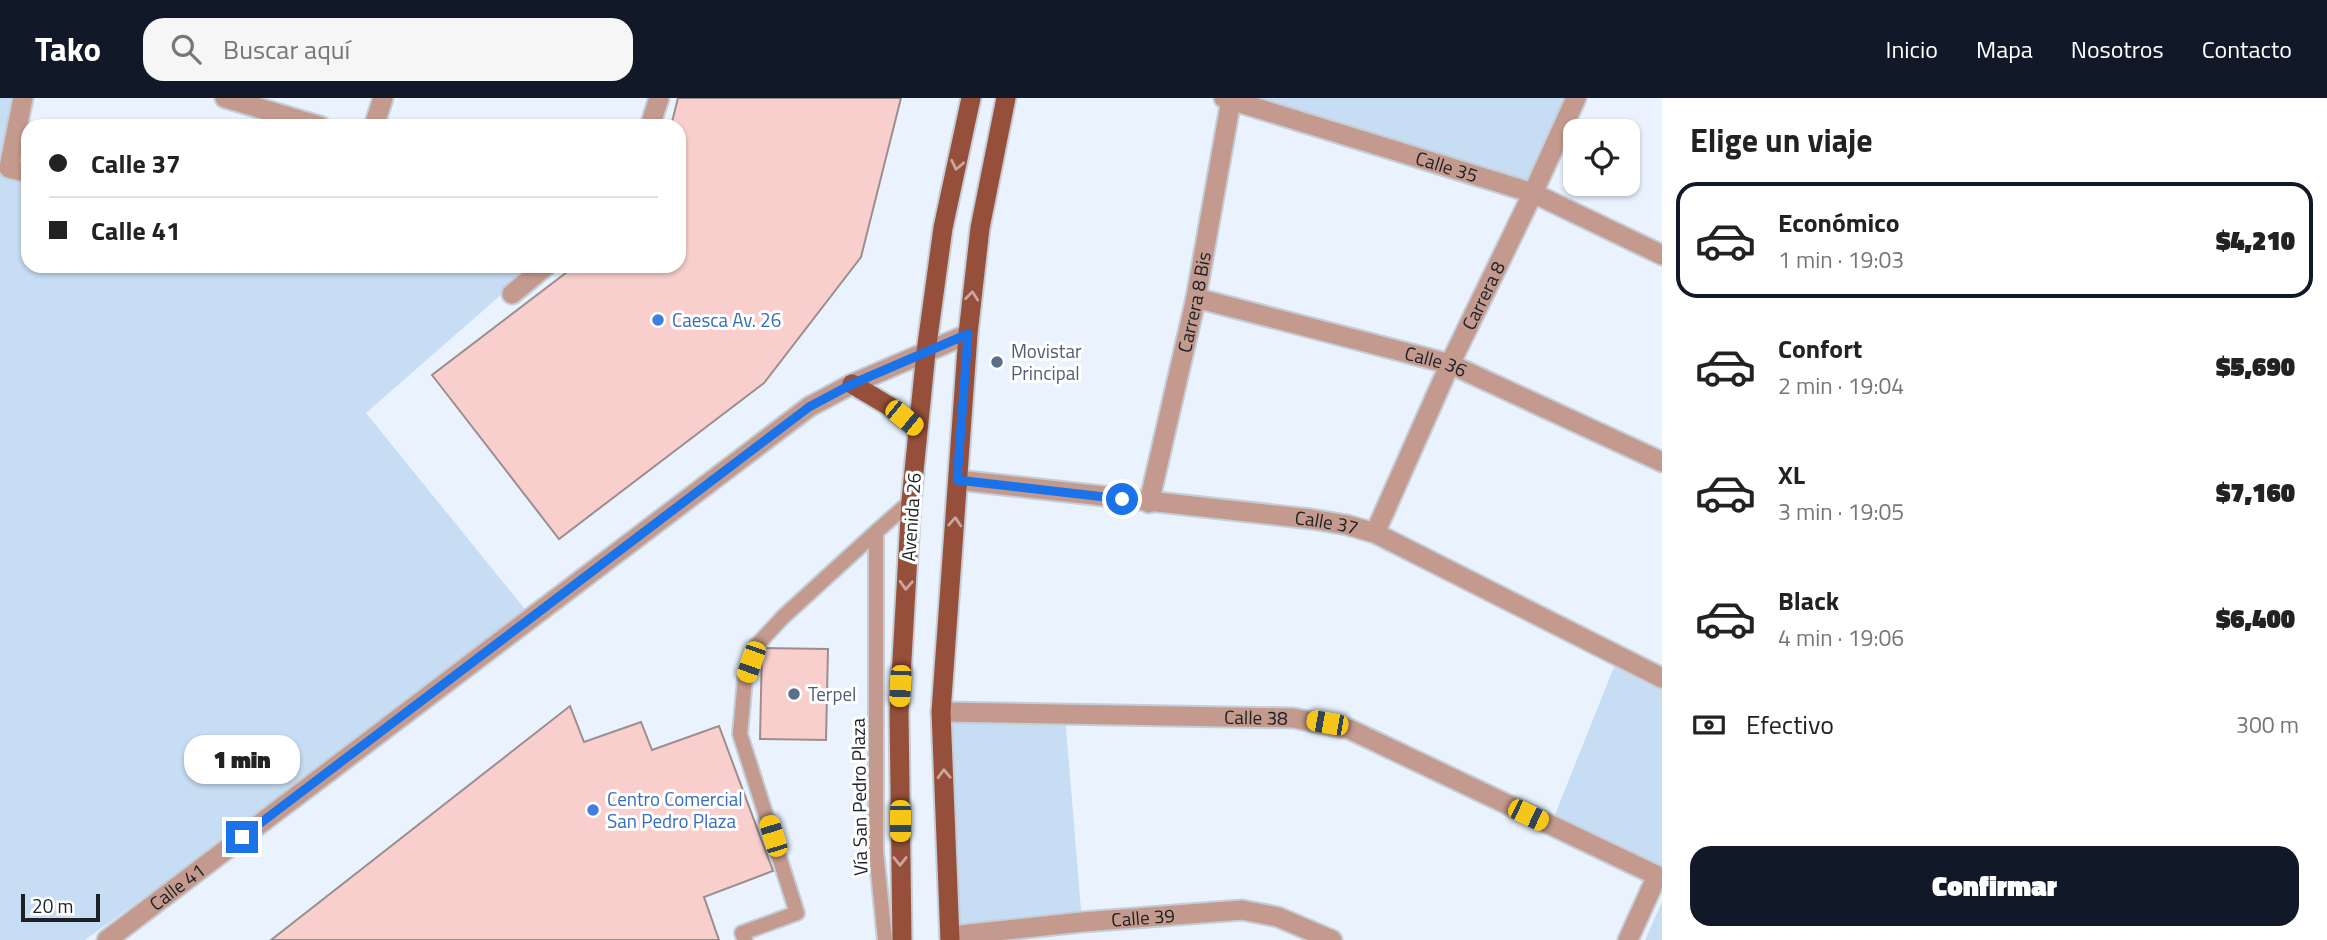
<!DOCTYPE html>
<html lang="es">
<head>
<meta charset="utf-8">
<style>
	:root { --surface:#fff; --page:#f6f6f6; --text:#222; --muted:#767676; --line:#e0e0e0; --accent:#111827 }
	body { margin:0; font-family:"Titillium Web",sans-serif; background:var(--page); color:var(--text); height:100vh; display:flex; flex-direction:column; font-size:26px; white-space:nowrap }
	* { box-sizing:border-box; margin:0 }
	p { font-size:23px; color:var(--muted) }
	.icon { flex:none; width:38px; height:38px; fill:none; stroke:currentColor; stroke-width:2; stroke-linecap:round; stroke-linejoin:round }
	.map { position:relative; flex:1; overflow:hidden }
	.panel { display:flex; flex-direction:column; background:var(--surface); width:665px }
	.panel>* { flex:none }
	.top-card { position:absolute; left:21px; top:21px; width:665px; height:154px; border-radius:21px; box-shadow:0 2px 5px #0004; display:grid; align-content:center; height:154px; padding:0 28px; background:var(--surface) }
	.buttons { position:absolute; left:1563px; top:21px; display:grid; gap:14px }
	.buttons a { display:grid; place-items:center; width:77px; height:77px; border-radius:14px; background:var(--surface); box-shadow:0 2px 5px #0004; font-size:35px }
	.scale { position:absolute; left:21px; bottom:18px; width:79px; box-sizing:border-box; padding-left:7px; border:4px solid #1d2024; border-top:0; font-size:19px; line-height:24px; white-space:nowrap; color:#1d2024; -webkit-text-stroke:5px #fff; paint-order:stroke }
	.end { position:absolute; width:32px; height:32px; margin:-16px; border:9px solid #1a73e8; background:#fff; box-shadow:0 0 0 4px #fff }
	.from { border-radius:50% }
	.bubble { position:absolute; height:49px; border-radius:21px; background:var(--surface); box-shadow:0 2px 5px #0004; font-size:23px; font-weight:800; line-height:49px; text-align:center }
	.car { position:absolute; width:21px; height:42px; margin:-21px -10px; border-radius:9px; box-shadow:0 0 5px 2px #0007; background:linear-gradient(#f5c518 24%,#345 0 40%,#f5c518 0 76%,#345 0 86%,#f5c518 0) }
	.top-card b { display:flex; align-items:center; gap:24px; height:66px; font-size:26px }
	.top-card b+b { border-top:2px solid var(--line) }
	.top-card i { width:18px; height:18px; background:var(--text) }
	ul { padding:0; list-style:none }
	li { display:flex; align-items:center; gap:21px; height:116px; margin:0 14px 10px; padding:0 14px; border:4px solid transparent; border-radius:21px }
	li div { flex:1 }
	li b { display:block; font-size:26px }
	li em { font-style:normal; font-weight:800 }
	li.active { border-color:var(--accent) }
	li>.icon { width:63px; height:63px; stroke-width:1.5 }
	h2 { padding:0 28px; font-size:32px; line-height:84px }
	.pay { display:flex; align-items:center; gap:18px; height:77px; padding:0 28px; font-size:26px }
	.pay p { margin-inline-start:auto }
	.cta { display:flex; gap:14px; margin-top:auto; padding:14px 28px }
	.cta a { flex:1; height:80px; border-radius:21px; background:var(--accent); color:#fff; font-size:28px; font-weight:800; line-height:80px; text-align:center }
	header { display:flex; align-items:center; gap:42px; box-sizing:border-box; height:98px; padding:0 35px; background:var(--accent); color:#fff }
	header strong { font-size:33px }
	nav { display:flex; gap:38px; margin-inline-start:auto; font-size:24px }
	.search { width:490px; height:63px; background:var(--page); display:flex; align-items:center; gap:18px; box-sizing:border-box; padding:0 24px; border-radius:21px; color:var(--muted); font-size:26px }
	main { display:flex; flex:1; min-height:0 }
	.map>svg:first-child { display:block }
</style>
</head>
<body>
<header>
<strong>Tako</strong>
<div class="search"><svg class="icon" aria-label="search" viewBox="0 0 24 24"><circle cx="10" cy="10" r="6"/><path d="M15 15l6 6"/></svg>Buscar aquí</div>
<nav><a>Inicio</a><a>Mapa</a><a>Nosotros</a><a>Contacto</a></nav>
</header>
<main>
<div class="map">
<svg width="1662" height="842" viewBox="0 0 1662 842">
	<rect width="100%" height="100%" fill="#eaf3fd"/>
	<path fill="#c7ddf3" d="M0,0h21l-12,69 19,6v93h506l-168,147 166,205 -447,322h-85z
		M1262,0h314l-43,95 -275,-85z
		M1616,564l46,21v191l-110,-52z
		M941,614l124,3 17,207 -132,14z
		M1662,804v38h-17z"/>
	<path fill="#f8cfcd" stroke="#9c8e8e" stroke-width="2" d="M678,0h223l-40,159 -97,126 -205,156 -127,-164 143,-109h104v-140h-8z
		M762,550l66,1 -2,91 -66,-1z
		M570,608l14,36 57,-20 11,28 67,-24 54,145 -69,26 15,43h-448z"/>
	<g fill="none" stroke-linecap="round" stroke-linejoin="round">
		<g stroke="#c5cdd6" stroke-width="18">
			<path id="service" d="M745,842l-3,-7 55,-20 -57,-179 5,-55 12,-34 26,-28 93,-85
				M885,842l-9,-89v-319l35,-31"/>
		</g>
		<g stroke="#c5cdd6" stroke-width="23">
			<g id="minor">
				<path d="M23,0l-14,70 19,5"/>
				<path d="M225,0l95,28"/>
				<path id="s1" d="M1224,0l309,95 129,62"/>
				<path d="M374,28l9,-28"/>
				<path d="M650,28l9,-28"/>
				<path d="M512,196l34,-28"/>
				<path id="s2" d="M1196,200l254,66 212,98"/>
				<path id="s3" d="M958,382l353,39 36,6 28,8 287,145"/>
				<path id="s4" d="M1149,405l47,-205 35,-198"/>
				<path id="s5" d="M1375,435l75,-169 83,-171 43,-95"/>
				<path id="s6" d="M941,614l352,6 56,11 313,149"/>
				<path id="s7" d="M950,838l132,-14 160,-12 36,7 54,23"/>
				<path d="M1628,842l29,-64"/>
			</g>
		</g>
		<g stroke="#c5cdd6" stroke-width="23">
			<g id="tertiary">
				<path id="s8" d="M107,842l702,-533 43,-23 116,-50"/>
			</g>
		</g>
		<g stroke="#c5cdd6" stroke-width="23">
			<path id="primary" d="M852,286l37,22 29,23
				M902,842l-3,-228 12,-211 15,-149 17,-124 28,-130
				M950,842l-9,-228 27,-378 12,-106 26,-130"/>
		</g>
		<use href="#service" stroke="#c39a8d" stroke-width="14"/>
		<use href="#minor" stroke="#c39a8d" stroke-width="19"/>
		<use href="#tertiary" stroke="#c39a8d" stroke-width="19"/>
		<use href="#primary" stroke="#954f3a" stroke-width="19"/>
	</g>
	<defs><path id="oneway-chevron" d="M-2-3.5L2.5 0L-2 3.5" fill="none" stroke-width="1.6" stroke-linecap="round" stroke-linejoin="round" transform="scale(1.75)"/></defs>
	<g stroke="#caa79c">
		<use href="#oneway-chevron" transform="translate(957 67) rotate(102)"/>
		<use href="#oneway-chevron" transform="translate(972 198) rotate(-84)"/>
		<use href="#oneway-chevron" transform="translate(955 424) rotate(-86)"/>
		<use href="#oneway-chevron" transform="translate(906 487) rotate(93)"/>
		<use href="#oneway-chevron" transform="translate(944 676) rotate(-92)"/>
		<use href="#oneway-chevron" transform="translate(900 763) rotate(90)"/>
	</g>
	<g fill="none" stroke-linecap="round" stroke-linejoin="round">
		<path stroke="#1a73e8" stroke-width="9" d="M242,739l567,-430 43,-23 116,-50 -11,146 165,19"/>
	</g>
	<g fill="#3f7fe0" stroke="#fff" stroke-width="2.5">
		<circle cx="658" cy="222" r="7"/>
		<circle cx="593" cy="712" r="7"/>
	</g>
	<g fill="#5c6f8a" stroke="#fff" stroke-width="2.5">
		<circle cx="997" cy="264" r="7"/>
		<circle cx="794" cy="596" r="7"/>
	</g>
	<g text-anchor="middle" stroke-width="6" stroke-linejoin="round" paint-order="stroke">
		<g font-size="19" fill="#1d2024" stroke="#fff">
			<text dy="7" stroke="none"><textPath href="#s1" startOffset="233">Calle 35</textPath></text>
			<text dy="7" stroke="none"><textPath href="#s5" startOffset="261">Carrera 8</textPath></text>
			<text dy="7" stroke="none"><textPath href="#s4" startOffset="206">Carrera 8 Bis</textPath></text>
			<text dy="7" stroke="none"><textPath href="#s2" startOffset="248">Calle 36</textPath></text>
			<text transform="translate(911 419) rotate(-86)" y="7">Avenida 26</text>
			<text dy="7" stroke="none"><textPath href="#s3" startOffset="371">Calle 37</textPath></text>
			<text dy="7" stroke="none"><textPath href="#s6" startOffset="315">Calle 38</textPath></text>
			<text transform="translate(859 699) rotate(-91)" y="7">Vía San Pedro Plaza</text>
			<text dy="7" stroke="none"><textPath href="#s8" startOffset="88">Calle 41</textPath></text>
			<text dy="7" stroke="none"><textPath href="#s7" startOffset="194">Calle 39</textPath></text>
		</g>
		<g font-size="19" fill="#366cbe" stroke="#fff" text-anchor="start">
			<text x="672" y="229">Caesca Av. 26</text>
			<text x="607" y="708">Centro Comercial<tspan x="607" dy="22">San Pedro Plaza</tspan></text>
		</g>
		<g font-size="19" fill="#4e5e75" stroke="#fff" text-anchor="start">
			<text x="1011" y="260">Movistar<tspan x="1011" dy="22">Principal</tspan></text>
			<text x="808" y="603">Terpel</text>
		</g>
	</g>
</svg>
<div class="buttons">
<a><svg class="icon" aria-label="locate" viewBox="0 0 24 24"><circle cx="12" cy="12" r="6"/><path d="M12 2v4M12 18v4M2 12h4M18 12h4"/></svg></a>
</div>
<div class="scale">20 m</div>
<i class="end from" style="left:1122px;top:401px"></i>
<i class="end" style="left:242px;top:739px"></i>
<div class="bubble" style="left:184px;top:637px;width:116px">1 min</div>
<i class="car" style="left:904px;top:320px;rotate:129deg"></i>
<i class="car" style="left:751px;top:564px;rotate:199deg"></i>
<i class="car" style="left:900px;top:588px;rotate:183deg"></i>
<i class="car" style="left:1327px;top:625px;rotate:280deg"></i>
<i class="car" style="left:1528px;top:717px;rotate:116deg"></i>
<i class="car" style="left:900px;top:723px;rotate:180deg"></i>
<i class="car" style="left:773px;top:738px;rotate:343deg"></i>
<div class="top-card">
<b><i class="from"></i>Calle 37</b>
<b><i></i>Calle 41</b>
</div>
</div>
<section class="panel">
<h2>Elige un viaje</h2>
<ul>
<li class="active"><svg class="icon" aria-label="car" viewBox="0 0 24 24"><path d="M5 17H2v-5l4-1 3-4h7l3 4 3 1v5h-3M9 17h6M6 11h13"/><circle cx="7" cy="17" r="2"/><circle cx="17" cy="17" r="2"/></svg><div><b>Económico</b><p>1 min · 19:03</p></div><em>$4,210</em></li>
<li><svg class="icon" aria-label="car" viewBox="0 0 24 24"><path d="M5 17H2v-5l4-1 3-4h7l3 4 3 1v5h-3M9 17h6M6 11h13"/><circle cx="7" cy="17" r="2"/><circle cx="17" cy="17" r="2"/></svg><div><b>Confort</b><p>2 min · 19:04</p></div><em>$5,690</em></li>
<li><svg class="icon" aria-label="car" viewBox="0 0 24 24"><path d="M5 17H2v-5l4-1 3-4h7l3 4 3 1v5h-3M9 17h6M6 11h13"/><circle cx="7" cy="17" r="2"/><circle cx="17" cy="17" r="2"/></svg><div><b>XL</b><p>3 min · 19:05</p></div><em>$7,160</em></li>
<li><svg class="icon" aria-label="car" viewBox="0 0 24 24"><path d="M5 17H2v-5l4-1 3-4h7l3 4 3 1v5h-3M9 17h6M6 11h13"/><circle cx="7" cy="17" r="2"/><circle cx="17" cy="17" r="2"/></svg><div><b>Black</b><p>4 min · 19:06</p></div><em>$6,400</em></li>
</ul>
<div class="pay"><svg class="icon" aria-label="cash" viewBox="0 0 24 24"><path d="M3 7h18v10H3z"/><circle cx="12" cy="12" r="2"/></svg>Efectivo<p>300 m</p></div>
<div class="cta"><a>Confirmar</a></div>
</section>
</main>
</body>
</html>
